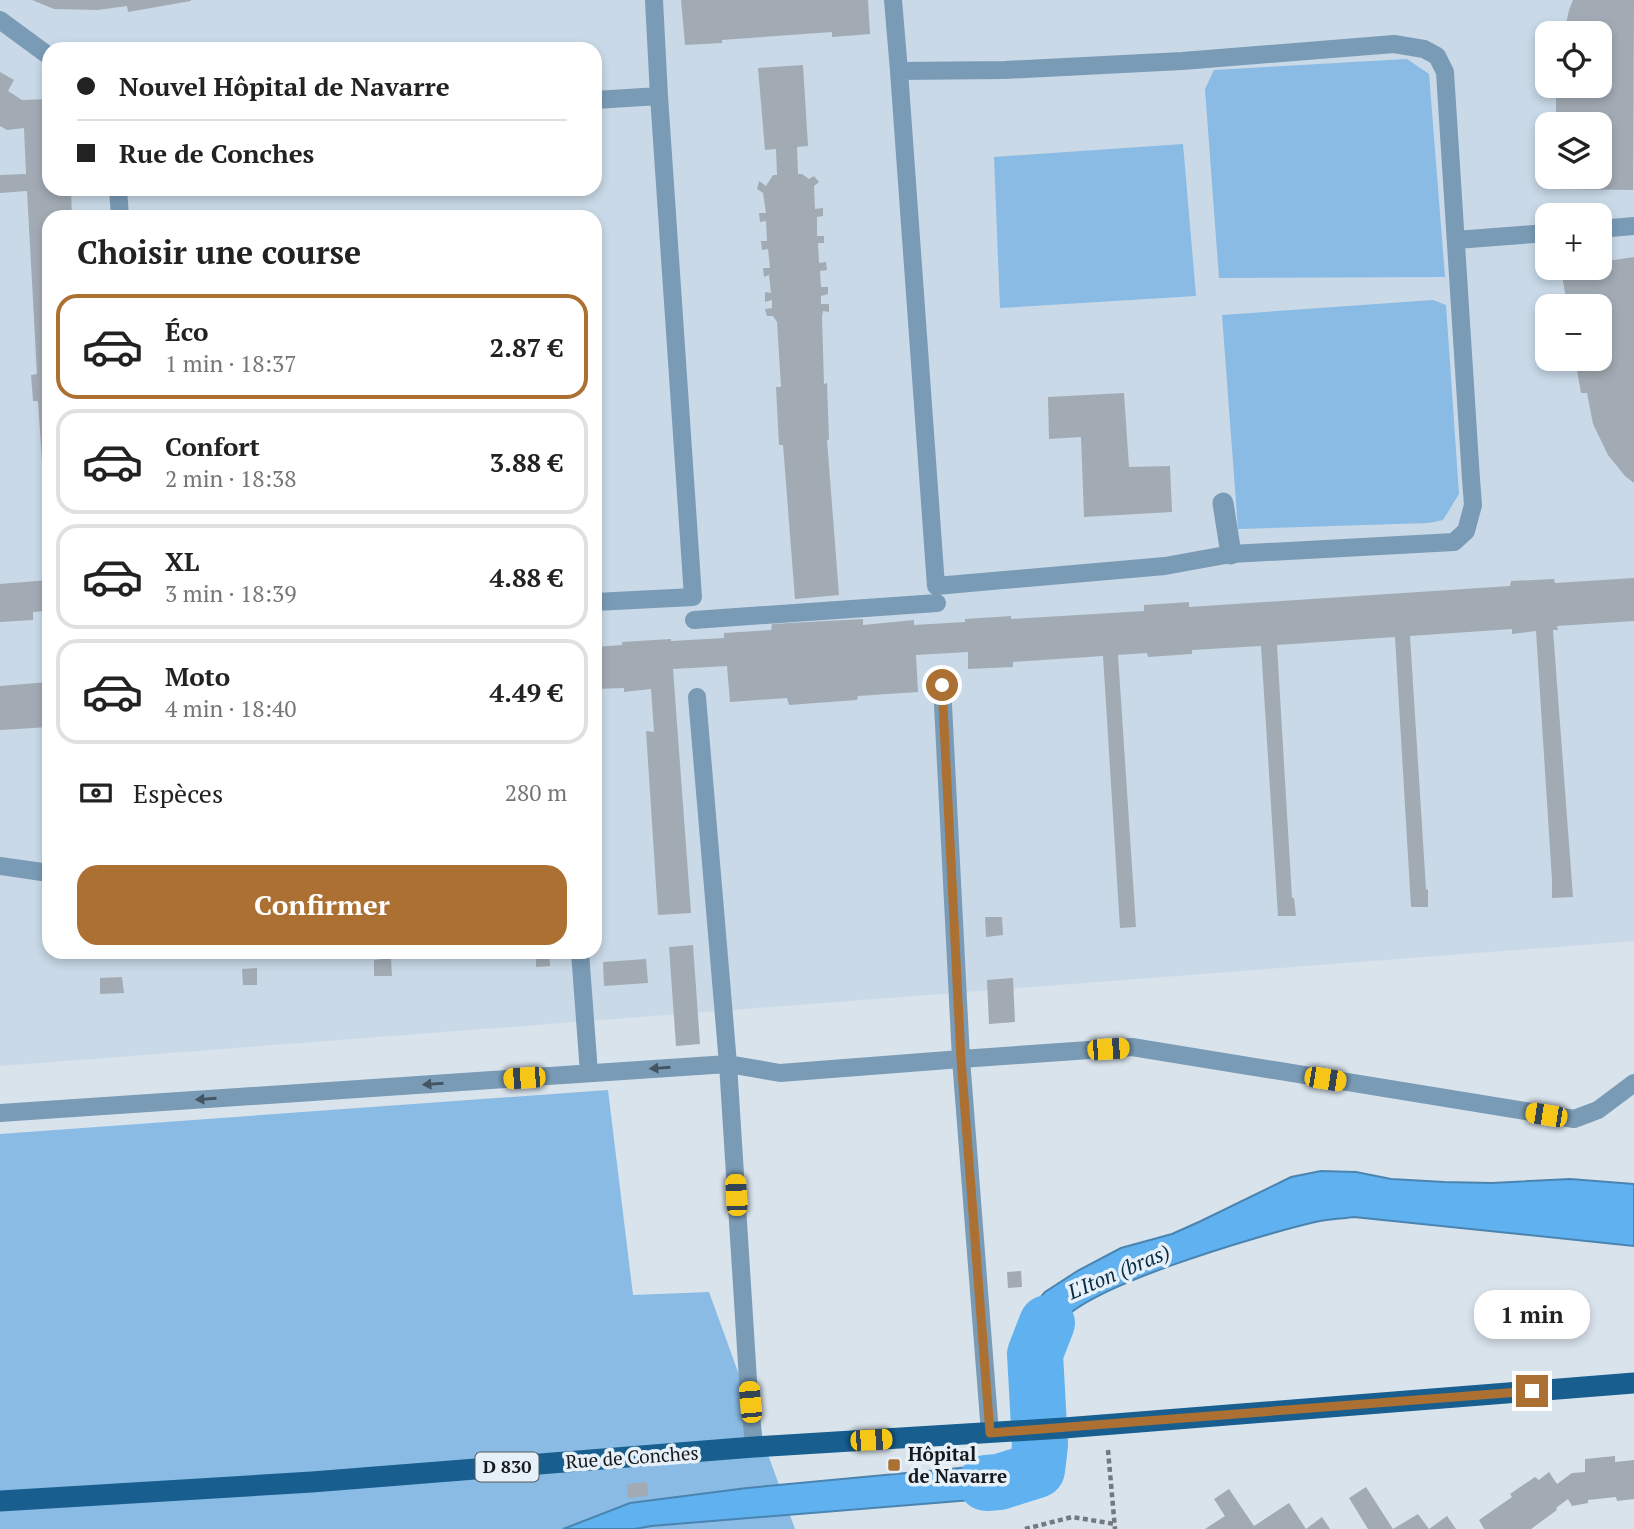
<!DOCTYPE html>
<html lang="fr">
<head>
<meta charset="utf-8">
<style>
	:root { --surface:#fff; --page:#f2f2f2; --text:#222; --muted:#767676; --line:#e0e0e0; --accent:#ac7032 }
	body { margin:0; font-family:"PT Serif",serif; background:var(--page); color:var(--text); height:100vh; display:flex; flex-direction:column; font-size:26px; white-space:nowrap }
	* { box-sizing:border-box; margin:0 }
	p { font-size:23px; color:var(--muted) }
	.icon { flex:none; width:38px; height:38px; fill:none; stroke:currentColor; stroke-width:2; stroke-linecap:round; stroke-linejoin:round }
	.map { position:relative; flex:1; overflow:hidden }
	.panel { position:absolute; left:42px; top:210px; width:560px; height:749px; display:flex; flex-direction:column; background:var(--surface); border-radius:21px; box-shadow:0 4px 10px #0003 }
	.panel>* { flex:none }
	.top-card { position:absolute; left:42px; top:42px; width:560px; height:154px; border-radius:21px; box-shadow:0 4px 10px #0003; display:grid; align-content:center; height:154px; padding:0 35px; background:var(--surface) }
	.buttons { position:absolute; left:1535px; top:21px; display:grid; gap:14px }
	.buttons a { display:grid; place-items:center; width:77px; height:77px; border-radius:14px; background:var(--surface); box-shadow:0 4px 10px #0003; font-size:35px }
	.end { position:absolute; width:32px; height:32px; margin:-16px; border:9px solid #ac7032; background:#fff; box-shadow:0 0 0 4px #fff }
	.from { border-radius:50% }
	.bubble { position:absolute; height:49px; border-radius:21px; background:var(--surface); box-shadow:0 4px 10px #0003; font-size:23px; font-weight:800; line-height:49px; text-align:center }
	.car { position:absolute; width:21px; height:42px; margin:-21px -10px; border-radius:9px; box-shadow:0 0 5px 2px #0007; background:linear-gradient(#f5c518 24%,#345 0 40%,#f5c518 0 76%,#345 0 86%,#f5c518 0) }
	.top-card b { display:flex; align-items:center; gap:24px; height:66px; font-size:26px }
	.top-card b+b { border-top:2px solid var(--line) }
	.top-card i { width:18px; height:18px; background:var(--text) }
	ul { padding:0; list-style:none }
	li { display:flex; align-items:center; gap:21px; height:105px; margin:0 14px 10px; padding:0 21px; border:4px solid var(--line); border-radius:21px }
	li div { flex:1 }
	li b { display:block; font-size:26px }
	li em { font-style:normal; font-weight:800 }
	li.current { border-color:var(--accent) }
	li>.icon { width:63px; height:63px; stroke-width:1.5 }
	h2 { padding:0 35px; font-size:32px; line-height:84px }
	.pay { display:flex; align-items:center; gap:18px; height:77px; padding:0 35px; font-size:26px }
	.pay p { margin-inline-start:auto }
	.action { display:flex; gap:14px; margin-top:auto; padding:14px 35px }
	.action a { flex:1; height:80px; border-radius:21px; background:var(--accent); color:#fff; font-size:28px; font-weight:800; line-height:80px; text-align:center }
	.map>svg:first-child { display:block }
</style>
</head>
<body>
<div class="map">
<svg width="1634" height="1529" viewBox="0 0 1634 1529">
	<rect width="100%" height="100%" fill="#d9e3ec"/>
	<path fill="#c9d9e7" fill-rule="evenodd" d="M0,0h1634v941l-1634,125zM1547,33h53v53h-53zM49,49h546v140h-546zM1547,124h53v53h-53zM1547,215h53v53h-53zM49,217h546v735h-546zM1547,306h53v53h-53z"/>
	<path fill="#89bbe4" d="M1407,59l22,15 16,203 -226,1 -14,-189 9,-19z
		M1183,144l13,152 -196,12 -6,-151z
		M1433,300l13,5 13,189 -16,26 -14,3 -191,6 -16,-214z
		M608,1090l25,205 76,-3 86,237h-795v-395z"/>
	<path fill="#60b1ef" stroke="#4a84b0" stroke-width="2" d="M1321,1171l35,1 35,7 53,3 48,1 78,-4 64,5v62l-280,-29c-14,2 -29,2 -43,6 -46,11 -236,65 -254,105 -9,21 -4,47 -3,69l-30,2 -4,-31 19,-69 6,-7 34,-22 42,-22 51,-14 29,-13 90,-44z
		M1053,1443l5,24 -25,28 -382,31 -16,3h-72l67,-26 117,-15 276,-26 1,-16z"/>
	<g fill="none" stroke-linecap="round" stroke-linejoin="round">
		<path stroke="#60b1ef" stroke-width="56" d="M986,1483l13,-1 38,-12 3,-25 -5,-91 12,-31"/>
	</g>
	<path fill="#a2abb4" d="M32,0h159v1l-63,11 -1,-6 -29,4 -44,-1z
		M681,0h187l2,34 -38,3v-5l-110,8v3l-37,2z
		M1573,0h61l-1,190 -78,-1v-12h45v-53h-44v-38h44v-53h-36l5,-23z
		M803,65l5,81 -11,1 1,27h4l7,5 5,-3 5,6 -5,4 1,23 8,-1v8l-6,1v19h7v7h-6l1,20 7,-1 1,8 -7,1 1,16h7v7l-7,2v8h8v8l-6,-1 -1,6 2,67 3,-1 2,57h-2l12,155 -44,4 -12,-154h-4l-3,-58h5l-4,-65 -4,-6h-6l-2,-7 7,-1v-8l-7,2v-10l6,1 -2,-18 -5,2 -1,-9h7l-2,-19 -6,1 -1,-9h6l-1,-20 -6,1 -1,-9h7l-3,-20 -6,-4 2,-8 7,5 7,-11h4l-1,-26 -11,1 -7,-82z
		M0,72l14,8 -6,11 14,9 27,-1v90h22l1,28h-23v289h-4l-7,-105h-5l-2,-26 6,-1 -10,-183 -27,2v-18l26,-1 -2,-46 -17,2 -7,-4z
		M1634,257v226l-9,-7 -17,-21 -15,-31 -6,-31h-6l-6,-34h25v-53h-33l-6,-38h39v-6z
		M1124,393l5,74 41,-1 2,46 -88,5 -3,-80 -32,2 -1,-42z
		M1634,578v43l-77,5 1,4h-5l20,267 -21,1v-18l-16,-249 -24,3v-5l-102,7 16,253 2,1v17h-17l-16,-270 -118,8 15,253h2l2,18h-18l-17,-270 -69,4v4l-44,3 -1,-4 -29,2 18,272 -16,1 -17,-272 -90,6v5l-45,2v-17l-52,3 2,37 -60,4 -1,4 -68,5 -2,-7 -57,4 -3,-36 -54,3 18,244 -33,2 -12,-184 8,1 -3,-43 -27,3v-4l-29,1v-42l27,-2v-3l49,-3v2l53,-3v-5l47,-3 1,-6 91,-5v6l51,-5v5l51,-3v-3l46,-3v3l133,-8v-6l45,-3v5l321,-21 1,-5 43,-2 1,4z
		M49,580v19l-5,1 1,11 -12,1v8l-33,2v-38z
		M49,682v45l-49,3v-44z
		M985,917h17l1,18 -17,2z
		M693,945l7,99 -24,2 -7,-99z
		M536,952h13l1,14 -14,1z
		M391,958l1,18h-18v-16z
		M646,959l2,24 -44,3 -1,-24z
		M257,968v17h-14l-1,-16z
		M122,977l2,16 -24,1v-16z
		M1013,978l2,44 -26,2 -2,-44z
		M1021,1271l1,16 -14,1 -1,-16z
		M1615,1456v6l19,-2v39l-17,2 -1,-4 -28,3v3l-16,3 -4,-7 -12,9 1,2 -26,19h-47l-5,-9 33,-23 -2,-3 25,-17 4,3 10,-8 8,12 15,-11 13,-1v-13z
		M647,1482l1,14 -20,2 -1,-14z
		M1366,1487l27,42 25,-15 11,15 18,-13 9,13h-88l-19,-31z
		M1229,1489l25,37 35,-23 17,26 16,-12 8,12h-125l20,-13 -11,-17z"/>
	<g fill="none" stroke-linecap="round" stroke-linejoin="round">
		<path stroke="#737a7f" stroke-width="4.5" stroke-dasharray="5 3.5" stroke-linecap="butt" d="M1108,1450l7,79
			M1025,1529l47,-12 43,7"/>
		<path stroke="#7a9bb6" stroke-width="18" d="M893,0l6,71 106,-1 177,-9 212,-17 30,5 13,7 8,16 26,407 2,26 -7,26 -12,11 -223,12 -66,12 -229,20 -37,-515
			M0,20l49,36
			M595,100l64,-4
			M118,189l2,28
			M1600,229l34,-3
			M1456,240l91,-7
			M595,602l98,-5 -34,-501 -5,-96
			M694,620l243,-17
			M942,685l19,374 171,-12 442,72 24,-9 36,-27
			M0,866l49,7
			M580,952l9,121
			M0,1113l728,-49 -31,-367
			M754,1447l-6,-67 -20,-316 52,9 181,-14 29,374"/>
		<path stroke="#7a9bb6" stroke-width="21" d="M1223,503l8,51"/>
		<path stroke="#185e8e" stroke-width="21" d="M0,1501l312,-19 442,-35 310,-19 570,-45"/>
	</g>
	<defs><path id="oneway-solid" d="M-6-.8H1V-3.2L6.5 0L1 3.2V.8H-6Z" transform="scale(1.75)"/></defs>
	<g fill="#435462">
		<use href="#oneway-solid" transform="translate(660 1068) rotate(176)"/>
		<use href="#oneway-solid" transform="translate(433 1084) rotate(176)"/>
		<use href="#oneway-solid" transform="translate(206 1099) rotate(176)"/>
	</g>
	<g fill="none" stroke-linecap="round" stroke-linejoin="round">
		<path stroke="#ac7032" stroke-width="9" d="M942,685l19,374 29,374 542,-42"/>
	</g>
	<rect fill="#ac7032" stroke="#e6f0f9" stroke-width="2.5" x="887" y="1458" width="14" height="14" rx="3.5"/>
	<g text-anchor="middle" stroke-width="7" stroke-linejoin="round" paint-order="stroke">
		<rect fill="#e6f0f9" stroke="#545a5f" stroke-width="2" x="475.5" y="1452.5" width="63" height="29" rx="5"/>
		<g font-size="18" font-weight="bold" fill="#161a1d">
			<text x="507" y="1473">D 830</text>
		</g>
		<g font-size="19" font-weight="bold" fill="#161a1d" stroke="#e6f0f9" text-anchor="start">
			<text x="908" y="1461">Hôpital<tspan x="908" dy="22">de Navarre</tspan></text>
		</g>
		<g font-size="19" fill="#161a1d" stroke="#e6f0f9">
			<text transform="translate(632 1457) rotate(-4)" y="7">Rue de Conches</text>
		</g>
		<g font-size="21" font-style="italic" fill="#092c45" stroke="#e6f0f9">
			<text transform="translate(1119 1272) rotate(-23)" y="7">L'Iton (bras)</text>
		</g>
	</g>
</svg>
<div class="buttons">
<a><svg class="icon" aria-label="locate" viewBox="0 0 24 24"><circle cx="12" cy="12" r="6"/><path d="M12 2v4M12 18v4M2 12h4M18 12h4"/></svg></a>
<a><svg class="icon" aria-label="layers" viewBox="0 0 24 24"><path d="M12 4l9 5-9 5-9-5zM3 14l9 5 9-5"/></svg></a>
<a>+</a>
<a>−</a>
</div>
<i class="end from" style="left:942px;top:685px"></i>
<i class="end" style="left:1532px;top:1391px"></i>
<div class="bubble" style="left:1474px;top:1290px;width:116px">1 min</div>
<i class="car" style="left:1108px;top:1049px;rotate:86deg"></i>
<i class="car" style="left:524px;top:1078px;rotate:266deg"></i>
<i class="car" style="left:1325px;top:1079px;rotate:99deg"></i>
<i class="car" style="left:1546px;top:1115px;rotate:279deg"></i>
<i class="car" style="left:736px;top:1195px;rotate:357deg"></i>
<i class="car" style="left:750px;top:1402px;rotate:355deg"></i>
<i class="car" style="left:871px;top:1440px;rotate:87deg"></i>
<div class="top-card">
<b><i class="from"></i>Nouvel Hôpital de Navarre</b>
<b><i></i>Rue de Conches</b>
</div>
<section class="panel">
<h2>Choisir une course</h2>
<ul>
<li class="current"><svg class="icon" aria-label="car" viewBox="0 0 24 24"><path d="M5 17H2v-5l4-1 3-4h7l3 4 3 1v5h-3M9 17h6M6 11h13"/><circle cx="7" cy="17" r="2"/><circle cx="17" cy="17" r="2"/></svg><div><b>Éco</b><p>1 min · 18:37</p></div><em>2.87 €</em></li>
<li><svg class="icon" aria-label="car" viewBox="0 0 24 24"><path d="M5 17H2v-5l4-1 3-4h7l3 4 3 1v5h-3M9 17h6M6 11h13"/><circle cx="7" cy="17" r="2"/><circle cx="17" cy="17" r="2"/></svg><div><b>Confort</b><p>2 min · 18:38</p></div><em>3.88 €</em></li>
<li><svg class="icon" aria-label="car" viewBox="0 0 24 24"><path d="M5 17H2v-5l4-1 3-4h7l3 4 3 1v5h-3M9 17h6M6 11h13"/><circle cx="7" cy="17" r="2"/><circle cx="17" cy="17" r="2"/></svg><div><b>XL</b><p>3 min · 18:39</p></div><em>4.88 €</em></li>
<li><svg class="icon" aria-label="car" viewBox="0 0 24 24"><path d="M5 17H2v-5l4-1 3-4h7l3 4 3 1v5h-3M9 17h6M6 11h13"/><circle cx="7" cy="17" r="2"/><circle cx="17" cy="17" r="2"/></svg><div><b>Moto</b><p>4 min · 18:40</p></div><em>4.49 €</em></li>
</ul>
<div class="pay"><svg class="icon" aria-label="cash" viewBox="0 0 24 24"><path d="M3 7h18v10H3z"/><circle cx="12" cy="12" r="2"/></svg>Espèces<p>280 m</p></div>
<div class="action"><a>Confirmer</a></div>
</section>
</div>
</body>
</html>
